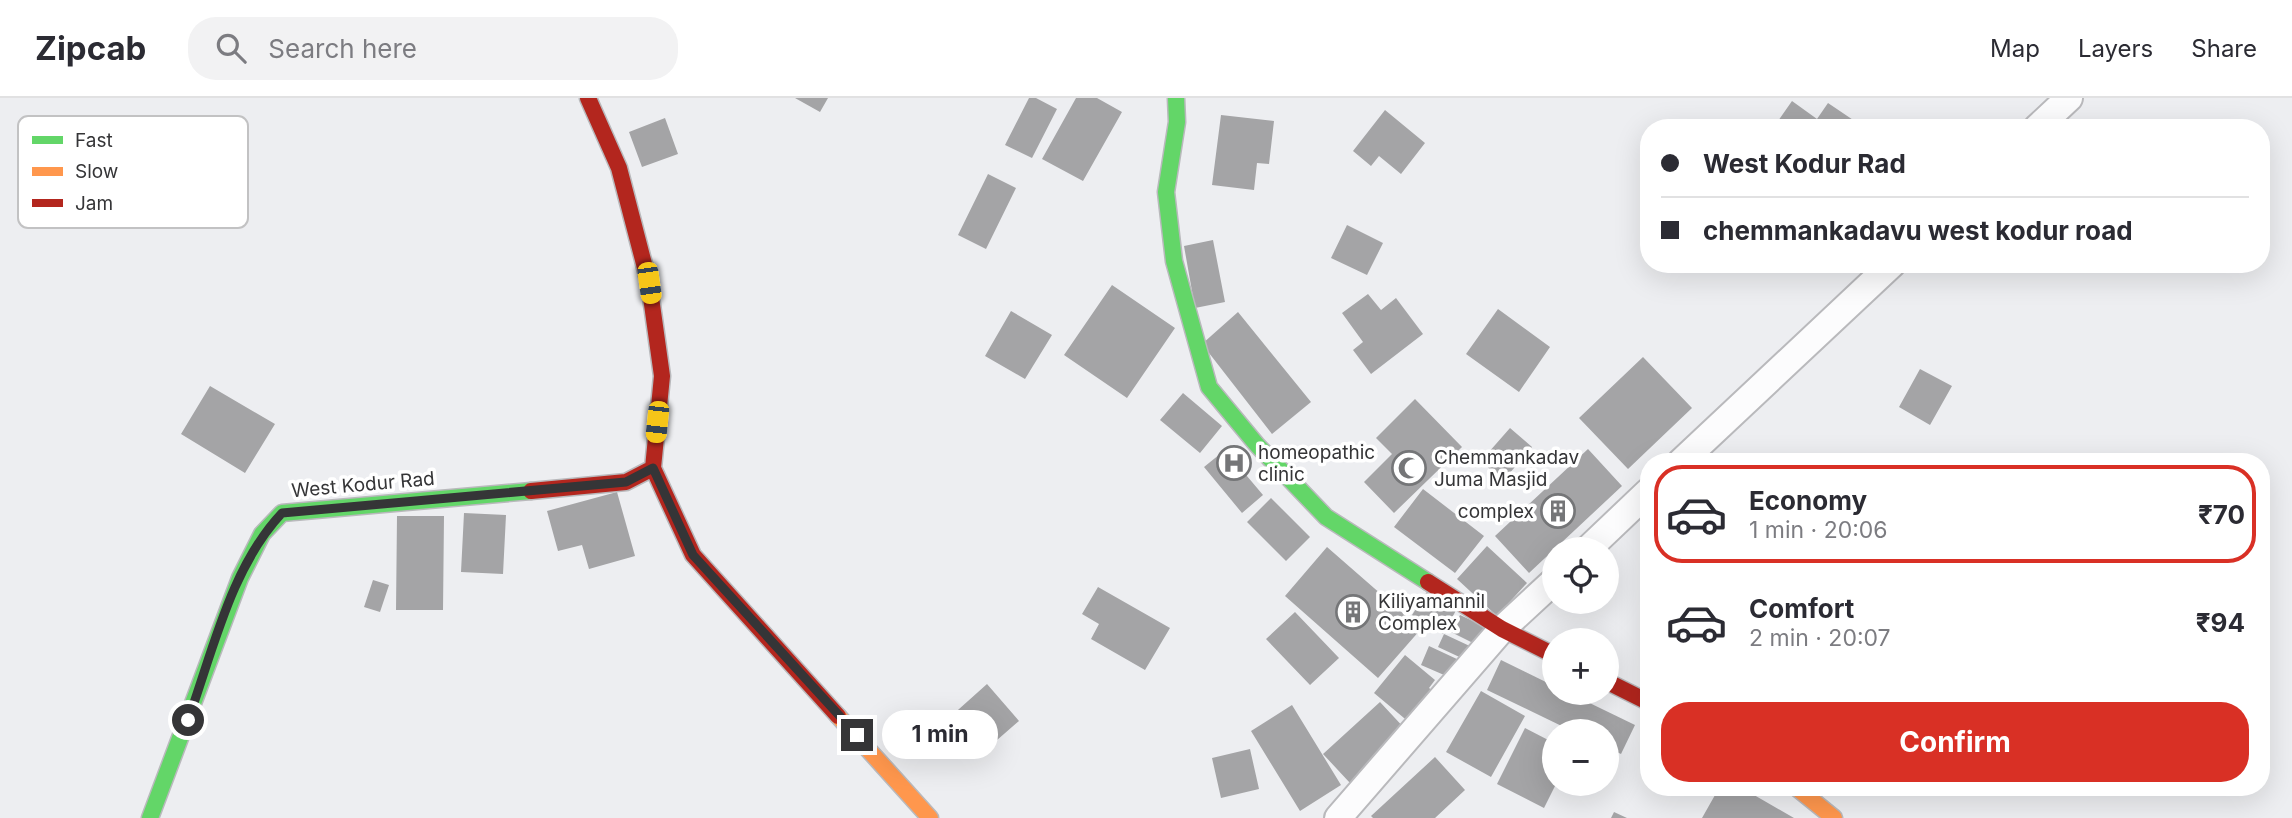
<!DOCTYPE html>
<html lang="en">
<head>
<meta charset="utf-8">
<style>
	:root { --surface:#fff; --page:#f2f2f3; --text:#2b2b33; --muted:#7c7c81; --line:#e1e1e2; --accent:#d93025 }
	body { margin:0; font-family:Inter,sans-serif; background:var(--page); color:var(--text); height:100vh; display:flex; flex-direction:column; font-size:26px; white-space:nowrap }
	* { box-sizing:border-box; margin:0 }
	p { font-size:23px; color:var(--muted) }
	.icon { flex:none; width:38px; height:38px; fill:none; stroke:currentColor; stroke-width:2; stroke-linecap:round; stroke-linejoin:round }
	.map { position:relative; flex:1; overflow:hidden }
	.side { position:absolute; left:1640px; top:355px; width:630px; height:343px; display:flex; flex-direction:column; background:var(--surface); border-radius:28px; box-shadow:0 7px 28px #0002 }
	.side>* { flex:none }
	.guide { position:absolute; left:1640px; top:21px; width:630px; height:154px; border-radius:28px; box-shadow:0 7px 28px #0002; display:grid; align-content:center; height:154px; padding:0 21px; background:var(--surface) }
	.buttons { position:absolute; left:1542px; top:439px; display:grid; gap:14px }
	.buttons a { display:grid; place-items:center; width:77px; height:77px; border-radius:50%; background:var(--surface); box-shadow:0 7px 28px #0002; font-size:35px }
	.end { position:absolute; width:32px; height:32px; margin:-16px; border:9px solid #353537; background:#fff; box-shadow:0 0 0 4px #fff }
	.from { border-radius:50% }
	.bubble { position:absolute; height:49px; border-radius:24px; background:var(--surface); box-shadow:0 7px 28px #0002; font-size:23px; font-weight:700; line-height:49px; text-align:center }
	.car { position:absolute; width:21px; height:42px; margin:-21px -10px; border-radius:9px; box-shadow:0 0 5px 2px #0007; background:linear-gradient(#f5c518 24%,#345 0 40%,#f5c518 0 76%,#345 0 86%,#f5c518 0) }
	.guide b { display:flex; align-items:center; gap:24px; height:66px; font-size:26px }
	.guide b+b { border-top:2px solid var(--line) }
	.guide i { width:18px; height:18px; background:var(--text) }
	ul { padding:12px 0 0; list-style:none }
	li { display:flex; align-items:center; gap:21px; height:98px; margin:0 14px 10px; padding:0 7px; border:4px solid transparent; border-radius:28px }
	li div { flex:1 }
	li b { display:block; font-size:26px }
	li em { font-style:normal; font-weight:700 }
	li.selected { border-color:var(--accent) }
	li>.icon { width:63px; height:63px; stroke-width:1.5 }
	.cta { display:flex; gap:14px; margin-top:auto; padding:14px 21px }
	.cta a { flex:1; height:80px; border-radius:28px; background:var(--accent); color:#fff; font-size:28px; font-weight:700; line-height:80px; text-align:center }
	header { display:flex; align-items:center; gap:42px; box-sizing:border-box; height:98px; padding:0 35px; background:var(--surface); border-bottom:2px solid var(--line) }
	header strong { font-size:33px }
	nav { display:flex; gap:38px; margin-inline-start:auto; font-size:24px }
	.search { width:490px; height:63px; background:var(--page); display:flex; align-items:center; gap:18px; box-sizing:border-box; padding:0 24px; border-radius:28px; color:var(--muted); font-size:26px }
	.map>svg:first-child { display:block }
</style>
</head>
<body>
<header>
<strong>Zipcab</strong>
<div class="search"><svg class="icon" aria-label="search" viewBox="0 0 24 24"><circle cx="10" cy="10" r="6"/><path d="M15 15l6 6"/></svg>Search here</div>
<nav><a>Map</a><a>Layers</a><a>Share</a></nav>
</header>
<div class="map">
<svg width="2292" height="720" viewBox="0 0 2292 720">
	<rect width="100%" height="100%" fill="#edeef1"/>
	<path fill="#a4a4a6" d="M795,0h33l-8,14z
		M1029,0h7l21,11 -25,49 -27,-13z
		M1076,0h21l25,14 -39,69 -41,-22z
		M1792,3l25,18 11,-16 37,25h-92z
		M1385,12l40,33 -24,31 -22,-18 -8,10 -18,-15z
		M1221,17l53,6 -5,43 -12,-1 -3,27 -42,-5z
		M665,20l13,36 -36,13 -13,-35z
		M988,76l28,14 -30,61 -28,-14z
		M1347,127l36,18 -16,32 -36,-17z
		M1213,142l12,62 -30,6 -11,-62z
		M1112,187l63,43 -48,70 -63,-43z
		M1368,196l13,16 15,-12 27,36 -52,40 -18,-24 10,-8 -21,-29z
		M1498,211l52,38 -31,45 -53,-38z
		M1011,213l41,24 -27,44 -40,-23z
		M1238,214l73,90 -39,32 -70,-90z
		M1643,259l49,51 -64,61 -49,-51z
		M1920,271l32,17 -22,39 -31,-18z
		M210,288l65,38 -30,49 -64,-39z
		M1183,295l39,33 -22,27 -40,-33z
		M1415,301l47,48 -68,66 -30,-31 28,-28 -16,-16z
		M1510,330l22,19 -29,34 -22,-20z
		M1588,351l34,37 -93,87 -34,-37z
		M1225,352l38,45 -21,18 -38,-46z
		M1719,357l13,7h-17z
		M1423,391l61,47 -29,37 -61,-46z
		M617,394l18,64 -46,13 -7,-24 -24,6 -11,-40z
		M1271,400l39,39 -24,24 -39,-39z
		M464,415l42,2 -3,59 -42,-2z
		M397,418h47l-1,94h-47z
		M1487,448l40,37 -30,33 -40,-37z
		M1327,449l94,82 -43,49 -93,-82z
		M373,482l16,5 -9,27 -16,-5z
		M1098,489l72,41 -25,42 -54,-31 8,-15 -17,-10z
		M1430,489l29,18 -16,29 -31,-19z
		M1295,514l44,46 -29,27 -44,-46z
		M1460,517l30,14 -9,18 -30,-15z
		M1444,536l30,14 -6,13 -30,-14z
		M1429,548l30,14 -8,18 -30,-13z
		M1405,557l30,25 -6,8 7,5 -26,30 -36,-30z
		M1501,562l53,26v7h15l66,32 -14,29 -15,-7v-15h-32l-87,-42z
		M987,586l32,37 -38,33 -32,-36z
		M1481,593l44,25 -34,61 -45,-25z
		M1380,604l27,29 -57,52 -27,-29z
		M1292,607l49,80 -41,26 -49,-80z
		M1525,630l29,15 2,41 -12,24 -47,-24z
		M1250,651l9,40 -38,9 -9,-40z
		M1435,659l30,33 -30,28h-62l-2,-2z
		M1719,690h23l52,30h-92z
		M1614,714l13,6h-16z"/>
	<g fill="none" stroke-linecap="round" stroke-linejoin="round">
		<g stroke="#b9b9bc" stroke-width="30">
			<path id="street" d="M2037,30l32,-30
				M1681,364l211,-198
				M1587,452l61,-58
				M1338,720l164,-189 52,-48"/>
		</g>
		<g stroke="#b9b9bc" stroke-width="19">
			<path id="fast" d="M1176,0l1,24 -11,70 8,69 35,126 48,58 69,72 102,65
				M150,720l90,-240 22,-44 20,-21 249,-22"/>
		</g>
		<g stroke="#b9b9bc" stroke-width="19">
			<path id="slow" d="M838,618l92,102
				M1797,690l37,30"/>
		</g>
		<g stroke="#b9b9bc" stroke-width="19">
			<path id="jam" d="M588,0l31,70 30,115 13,93 -9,92
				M653,370l40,87 145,161
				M531,393l95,-9 27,-14
				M1428,484l74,47 52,26
				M1606,583l42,21"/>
		</g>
		<use href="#street" stroke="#fcfcfd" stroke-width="26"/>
		<use href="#fast" stroke="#63d668" stroke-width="16"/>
		<use href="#slow" stroke="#ff974d" stroke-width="16"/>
		<use href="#jam" stroke="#b3261e" stroke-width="16"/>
	</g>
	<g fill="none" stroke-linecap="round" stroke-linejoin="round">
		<path stroke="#353537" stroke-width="9" d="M188,622c25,-69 43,-153 94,-207l344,-31 27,-14 40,87 164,180"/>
	</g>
	<defs>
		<g id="hospital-ring" transform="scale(1.75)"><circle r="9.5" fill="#fff" stroke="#757678" stroke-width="1.5"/><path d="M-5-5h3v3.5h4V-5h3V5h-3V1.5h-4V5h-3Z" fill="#757678"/></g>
		<g id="mosque-ring" transform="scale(1.75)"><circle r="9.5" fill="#fff" stroke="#757678" stroke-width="1.5"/><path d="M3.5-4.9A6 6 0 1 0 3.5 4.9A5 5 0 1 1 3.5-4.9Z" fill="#757678"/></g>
		<g id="building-ring" transform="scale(1.75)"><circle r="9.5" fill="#fff" stroke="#757678" stroke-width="1.5"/><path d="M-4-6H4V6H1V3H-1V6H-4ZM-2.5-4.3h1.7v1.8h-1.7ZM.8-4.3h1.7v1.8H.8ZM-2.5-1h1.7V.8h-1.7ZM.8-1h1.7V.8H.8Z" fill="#757678"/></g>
	</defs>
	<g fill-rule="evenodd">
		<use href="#hospital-ring" x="1234" y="365"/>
		<use href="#mosque-ring" x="1409" y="370"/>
		<use href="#building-ring" x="1558" y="413"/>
		<use href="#building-ring" x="1353" y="514"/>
	</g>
	<g text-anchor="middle" stroke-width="7" stroke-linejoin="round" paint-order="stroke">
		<g font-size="19" fill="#353537" stroke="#fff" text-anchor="start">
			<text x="1258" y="361">homeopathic<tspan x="1258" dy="22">clinic</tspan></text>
			<text x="1434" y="366">Chemmankadav<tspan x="1434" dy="22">Juma Masjid</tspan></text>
			<text x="1534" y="420" text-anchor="end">complex</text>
			<text x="1378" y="510">Kiliyamannil<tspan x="1378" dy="22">Complex</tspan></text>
		</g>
		<g font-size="19" fill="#353537" stroke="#fff">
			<text transform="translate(363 386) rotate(-5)" y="7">West Kodur Rad</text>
		</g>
	</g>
	<rect x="18" y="18" width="230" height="112" rx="10" fill="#fff" stroke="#c2c2c3" stroke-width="2"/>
	<rect x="32" y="38" width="31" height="8" fill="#63d668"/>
	<rect x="32" y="69" width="31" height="9" fill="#ff974d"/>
	<rect x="32" y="101" width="31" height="8" fill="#b3261e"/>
	<g font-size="19" fill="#353537">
		<text x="75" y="49">Fast</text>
		<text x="75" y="80">Slow</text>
		<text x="75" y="112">Jam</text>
	</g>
</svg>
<div class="buttons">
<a><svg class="icon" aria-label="locate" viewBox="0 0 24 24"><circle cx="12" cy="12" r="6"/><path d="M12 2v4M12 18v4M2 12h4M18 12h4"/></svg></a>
<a>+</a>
<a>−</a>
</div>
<i class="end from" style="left:188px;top:622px"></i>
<i class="end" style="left:857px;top:637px"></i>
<div class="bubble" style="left:882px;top:612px;width:116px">1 min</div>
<i class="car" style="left:649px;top:185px;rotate:172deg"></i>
<i class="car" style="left:657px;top:324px;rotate:186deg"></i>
<div class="guide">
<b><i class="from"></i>West Kodur Rad</b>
<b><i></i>chemmankadavu west kodur road</b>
</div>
<section class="side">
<ul>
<li class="selected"><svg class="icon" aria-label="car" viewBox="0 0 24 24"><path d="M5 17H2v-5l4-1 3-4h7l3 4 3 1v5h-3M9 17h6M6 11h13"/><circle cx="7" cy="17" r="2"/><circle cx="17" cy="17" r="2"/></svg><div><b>Economy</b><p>1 min · 20:06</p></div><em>₹70</em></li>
<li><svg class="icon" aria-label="car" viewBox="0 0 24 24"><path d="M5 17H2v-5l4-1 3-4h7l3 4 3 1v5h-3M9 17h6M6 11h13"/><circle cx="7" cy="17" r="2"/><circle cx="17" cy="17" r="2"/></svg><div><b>Comfort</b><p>2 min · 20:07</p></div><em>₹94</em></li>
</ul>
<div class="cta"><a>Confirm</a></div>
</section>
</div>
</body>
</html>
